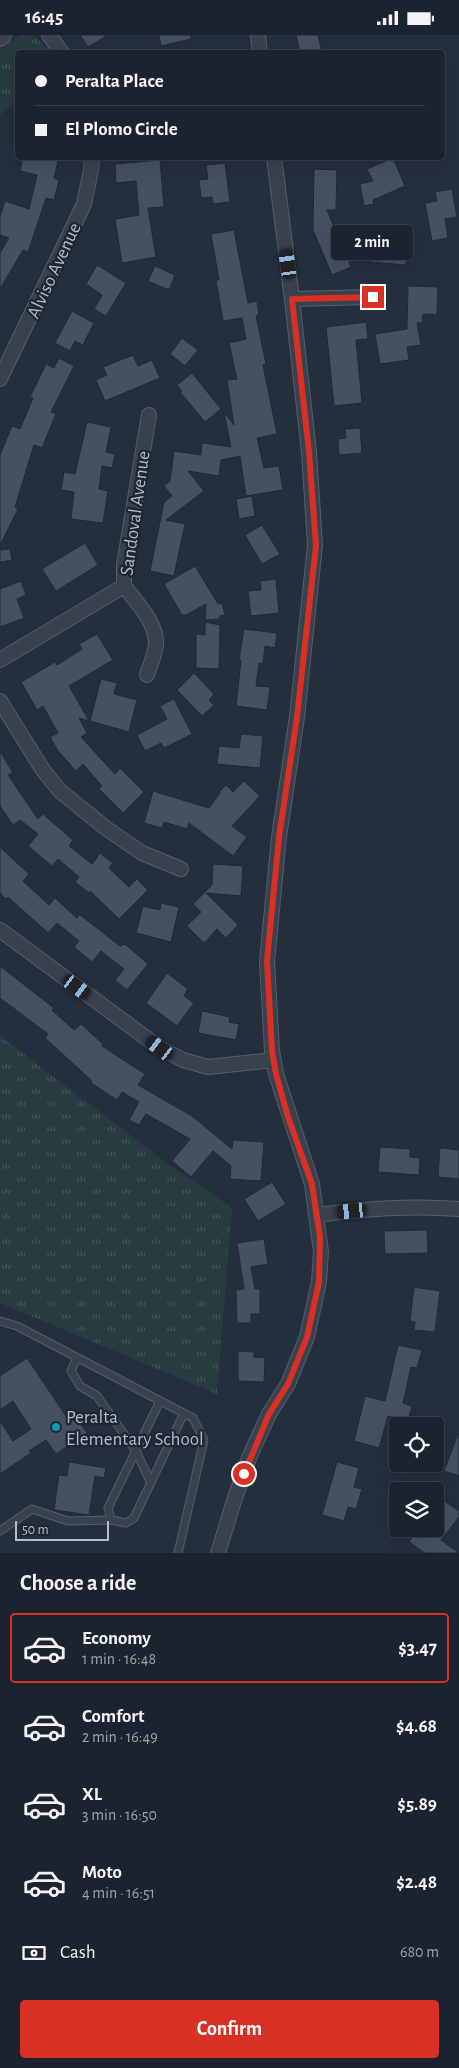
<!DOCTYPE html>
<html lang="en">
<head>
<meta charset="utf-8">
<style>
	:root { --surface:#1b232e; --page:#282f3a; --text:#f1f3f6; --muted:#a0a4aa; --line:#39404a; --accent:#d93025 }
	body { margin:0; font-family:"Alegreya Sans",sans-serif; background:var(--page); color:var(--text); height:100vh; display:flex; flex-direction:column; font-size:19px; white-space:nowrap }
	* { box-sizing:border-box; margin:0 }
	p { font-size:16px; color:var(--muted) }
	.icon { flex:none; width:28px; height:28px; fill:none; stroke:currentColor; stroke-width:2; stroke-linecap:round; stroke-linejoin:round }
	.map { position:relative; height:1518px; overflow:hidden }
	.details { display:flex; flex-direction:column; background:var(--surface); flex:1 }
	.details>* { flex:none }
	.top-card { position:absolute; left:15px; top:15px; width:430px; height:110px; border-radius:5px; box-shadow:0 5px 20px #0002,0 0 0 1px var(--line); display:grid; align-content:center; height:110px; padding:0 20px; background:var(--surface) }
	.tools { position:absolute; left:389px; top:1382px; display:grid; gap:10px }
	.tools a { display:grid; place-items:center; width:55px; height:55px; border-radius:5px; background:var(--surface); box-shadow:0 5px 20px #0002,0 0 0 1px var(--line); font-size:25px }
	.scale { position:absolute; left:15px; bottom:12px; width:94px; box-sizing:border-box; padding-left:5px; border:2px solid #b4bcc9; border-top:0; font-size:14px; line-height:18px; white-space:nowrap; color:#b4bcc9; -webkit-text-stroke:4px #1d2633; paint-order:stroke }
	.end { position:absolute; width:22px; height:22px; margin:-11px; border:6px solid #d93025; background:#fff; box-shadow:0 0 0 2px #fff }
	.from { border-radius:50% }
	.bubble { position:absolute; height:35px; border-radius:5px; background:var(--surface); box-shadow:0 5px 20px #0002,0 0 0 1px var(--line); font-size:16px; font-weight:600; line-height:35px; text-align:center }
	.car { position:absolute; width:15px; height:30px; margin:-15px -8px; border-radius:6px; box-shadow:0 0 4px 1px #0007; background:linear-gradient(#222 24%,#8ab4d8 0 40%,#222 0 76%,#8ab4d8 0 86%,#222 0) }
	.top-card b { display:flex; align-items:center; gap:18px; height:48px; font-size:19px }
	.top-card b+b { border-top:1px solid var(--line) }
	.top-card i { width:12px; height:12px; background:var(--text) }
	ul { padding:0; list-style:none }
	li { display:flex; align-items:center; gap:15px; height:70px; margin:0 10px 8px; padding:0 10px; border:2px solid transparent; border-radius:5px }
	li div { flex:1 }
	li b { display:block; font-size:19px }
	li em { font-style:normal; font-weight:600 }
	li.active { border-color:var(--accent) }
	li>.icon { width:45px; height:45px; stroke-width:1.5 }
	h2 { padding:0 20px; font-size:22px; line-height:60px }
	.pay { display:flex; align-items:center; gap:12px; height:55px; padding:0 20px; font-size:19px }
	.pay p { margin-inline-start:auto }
	.cta { display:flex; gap:10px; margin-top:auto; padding:10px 20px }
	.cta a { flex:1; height:58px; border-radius:5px; background:var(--accent); color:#fff; font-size:20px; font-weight:600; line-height:58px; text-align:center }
	.status { display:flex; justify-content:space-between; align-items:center; height:35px; padding:0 25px; background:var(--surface); direction:ltr }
	.status svg { height:14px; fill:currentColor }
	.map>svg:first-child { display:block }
</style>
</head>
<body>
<div class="status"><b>16:45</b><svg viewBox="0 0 49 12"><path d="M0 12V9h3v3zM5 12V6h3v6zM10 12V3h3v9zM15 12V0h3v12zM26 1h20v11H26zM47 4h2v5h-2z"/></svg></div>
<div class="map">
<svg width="459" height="1518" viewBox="0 0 459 1518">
	<defs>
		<pattern id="grass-tufts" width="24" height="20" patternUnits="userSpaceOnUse" patternTransform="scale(1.25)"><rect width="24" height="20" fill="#263c3f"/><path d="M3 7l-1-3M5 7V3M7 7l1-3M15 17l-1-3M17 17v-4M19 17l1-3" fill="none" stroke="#435659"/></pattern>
	</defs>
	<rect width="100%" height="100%" fill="#242f3e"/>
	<path fill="url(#grass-tufts)" d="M23,0l13,2 13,15 -31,1 -1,46 -17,16v-64l10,-10z
		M0,1001l168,128 64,44 -15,186 -217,-91z"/>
	<path fill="#455162" stroke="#1f2835" d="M80,0h28l-20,12z
		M159,0h32v4l-30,7z
		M296,0h22l4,18h-22z
		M23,122h21l14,4 -4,17 5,2 -5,20 -8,-2 -18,54 -5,-2 -23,39v-36l9,-15 -9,-3v-18l5,-16 24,8 8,-34 -17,-4z
		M393,123l12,28 -32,14 1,4 -10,2 -4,-22 13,-3 -6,-12z
		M160,125l4,47 -16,1 8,49 -34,6 -7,-44 24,-4 -3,-34 -20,2 -1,-19z
		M225,128l5,39 -17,2 -1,-7 -11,1 -2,-18 9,-1 -2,-14z
		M314,134l23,1 -1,40h-9l24,57 -19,8 -19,-45z
		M452,154l5,28 -12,2 3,19 -16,3 -7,-38 12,-2 -2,-9z
		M372,192l35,1 -1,37 -36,-3z
		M234,195l14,73 9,-2 2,14 -3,1 10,48 -3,1 14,69 -20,4 7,30 15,-2 4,24 -37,6 -6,-40 -19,4 -2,16 -31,-5 16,20 -38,29 19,4 -11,52 -24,-5 14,-69 8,-6 -8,-10 6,-5 4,-30 27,4 1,-12 29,4 -7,-35 10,13 -7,-45 10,-1 -8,-36 17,-4 -4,-21 -19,3 -7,-41h3l-8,-46z
		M97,230l29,18 -20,33 -12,-7 8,-14 -16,-11z
		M155,231l20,9 -6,15 -21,-9z
		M408,251l30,1 -1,28 -14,-1 -1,9h-5l4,22 -14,2 2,13 -29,4 -5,-30 32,-5z
		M72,276l22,12 -11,22 -8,-4 -5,10 -15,-8z
		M366,287l2,17 -12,1 6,63 -28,3 -8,-79z
		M182,303l16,12 -13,16 -15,-12z
		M133,320l5,11 14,-6 8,18 -55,23 -9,-21 11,-5 -4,-8z
		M59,323l15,8 -23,46 5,2 -14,34 -8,-3 -19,62 3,2 -18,36v-90l12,-29 8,3 13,-31 -3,-1 16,-33 8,4z
		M192,338l29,36 -16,13 -25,-30 2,-1 -5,-6z
		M87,387l24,5 -5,25 9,2 -3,14 -10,-2 -3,23 9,2 -5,32 -32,-4 3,-27 -13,-2 3,-18 11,2z
		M360,393l2,25 -23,2 -1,-16 8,-1 -1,-9z
		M252,461l3,20 -16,3 -3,-20z
		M262,490l18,29 -18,10 -17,-29z
		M85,508l13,22 -42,26 -14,-22z
		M10,514l2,11 -12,2v-12z
		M195,531l23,38 4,-1 3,12 -5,1v3l-15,1 1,-16 -20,11h-4l-18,-31z
		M276,544l3,34 -28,3 -3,-25 13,-1 -1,-9z
		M21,546l5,14 -9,4 7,19 -24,9v-38z
		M205,587l15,3 -1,44 -23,-1v-34l9,1z
		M244,594l33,4 -2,15 -10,-2 -2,18 -4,-1 -3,23 14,1 -3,23 -31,-4 5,-46h-2z
		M97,599l16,26 -44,26 20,35 -10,-3 8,15 -6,4 34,37 5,-6 24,24 -21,21 -24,-24 3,-3 -19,-22 -7,7 -18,-20 -8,-14 8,-4 -15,-27 -6,4 -16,-28 34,-20 2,3 25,-16 -3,-5z
		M194,638l20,21 -5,6 5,5 -12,11 -25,-26z
		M101,644l16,4 -3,11 23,6 -8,32 -39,-11z
		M174,664l18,35 -28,14 -3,-5 -16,8 -8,-16 30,-16 -7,-13z
		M241,699l22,2 -3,32 -43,-4 2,-18 20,2z
		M0,716l13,22 -5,2 30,44 5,-5 30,26 -4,6 23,18 8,-11 13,10 -4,5 20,19 8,-8 11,11 -29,29 -29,-28 -1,2 -14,-11 4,-5 -21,-18 -6,7 -24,-20 10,-12 -18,-14 -7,5 -13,-19z
		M244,746l16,15 -28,30 15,11 -14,19 -44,-33 -2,6 -23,-7 -2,6 -18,-5 9,-32 56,17 11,-15 -1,-1 7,-7 7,7z
		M0,812l29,27 -6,7 26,24 6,-7 22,20 2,-4 41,32 5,-2 23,20 -21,26 -12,-10 9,-11 -23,-18 -9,11 -18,-15 5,-6 -22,-18 -9,10 -40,-36 -2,2 -6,-6z
		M213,829l30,2 -2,30 -35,-3 32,32 -12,13 -9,-9 -13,14 -17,-17 14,-14 -8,-8 19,-19z
		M161,868l18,4 -8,35 -35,-9 7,-27 17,4z
		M0,931l54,42 -2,2 22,20 7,-6 22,20 -1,2 43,28 -7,11 54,31 40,33 1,-9 31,2 -3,39 -31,-2 1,-13 -18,-15 -22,26 -19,-16 18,-22 -44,-25 -7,11 -10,-5 10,-18 -17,-10 -5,8 -26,-17 1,-2 -47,-43 3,-4 -48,-36z
		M167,938l21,16 -4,7 10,7 -17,23 -31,-23z
		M202,976l28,6 -1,5 10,2 -3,16 -38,-7z
		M380,1112l30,2v8l10,1 -1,17 -41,-3z
		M440,1113l19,2v29l-21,-2z
		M272,1147l14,22 -28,17 -14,-22z
		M427,1195l1,23 -43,1 -1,-23z
		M264,1204l4,25 -17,3 4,22h5v25h-9v9h-14l-1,-33 8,-1 -7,-46z
		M414,1252l26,4 -5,41 -21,-2 1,-8 -5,-1z
		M398,1310l24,5 -5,18 -6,-1 -8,36 9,3 -4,15 -20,-5 -9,32 -25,-7 11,-45 20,5z
		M238,1316l16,1v5l11,1 -1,24 -26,-1z
		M27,1323l43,64 6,-4 11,15 -31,21 -10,-14 -17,11 2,2 -31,21v-53l13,20 18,-12 -18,-28 -13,9v-34z
		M458,1399h1v42l-15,-5z
		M69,1427l37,6 -2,10 -9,-2 -6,39 -35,-5 5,-35 8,1z
		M337,1427l22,6 -5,19 8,2 -6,20 -8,-2 -4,14 -22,-6z
		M435,1460l24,16v6l-18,23 18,13h-34l-16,-11 9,-13h17z"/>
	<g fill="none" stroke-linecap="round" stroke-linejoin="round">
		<g stroke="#565f6c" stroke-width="9">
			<path id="lane" d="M0,1286l17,5 176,92 11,22 -26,113
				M77,1323l-6,13 9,15 17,10 39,55 15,32
				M160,1366l-52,107 3,12 15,3 8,-5 50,-105
				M0,1496l32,-22 36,12 43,-1"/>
		</g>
		<g stroke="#565f6c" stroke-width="16">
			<path id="street" d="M49,0l13,18
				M258,0l2,18
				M0,4l4,-4
				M292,264l81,-2
				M0,344l84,-175 7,-34 1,-13
				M124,551c12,16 33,37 32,58 -1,11 -6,21 -9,31
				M0,625l124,-74v-21l25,-150
				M0,666l43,69 17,21 47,38 35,24 39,16
				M0,895l160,118 23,12 25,7 66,-7
				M317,1180c48,-6 94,-10 142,-6
				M218,1518l16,-52 15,-43 20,-44 19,-30 19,-47 12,-55 2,-30 -9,-68 -36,-110 -4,-23 -5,-90 12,-124 18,-120 18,-172 -6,-93 -17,-153 -18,-142"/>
		</g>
		<use href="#lane" stroke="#38414e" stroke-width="7"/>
		<use href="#street" stroke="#38414e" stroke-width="14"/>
	</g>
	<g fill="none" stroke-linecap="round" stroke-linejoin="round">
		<path stroke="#d93025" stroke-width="6" d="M244,1439l25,-60 19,-30 19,-47 12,-55 1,-45 -8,-53 -24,-67 -12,-43 -4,-23 -5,-90 12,-124 18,-120 19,-172 -7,-93 -17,-153 81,-2"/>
	</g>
	<circle fill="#0f9aa8" stroke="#1d2633" stroke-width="2" cx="56" cy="1392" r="5"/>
	<g text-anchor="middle" stroke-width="4.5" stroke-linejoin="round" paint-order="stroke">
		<g font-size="19" fill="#b4bcc9" stroke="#1d2633">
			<text transform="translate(53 235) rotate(-65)" y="7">Alviso Avenue</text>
			<text transform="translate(134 478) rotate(-82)" y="7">Sandoval Avenue</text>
		</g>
		<g font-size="19" fill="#b4bcc9" stroke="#1d2633" text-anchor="start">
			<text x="66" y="1388">Peralta<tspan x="66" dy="22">Elementary School</tspan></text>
		</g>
	</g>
</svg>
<div class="tools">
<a><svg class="icon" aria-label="locate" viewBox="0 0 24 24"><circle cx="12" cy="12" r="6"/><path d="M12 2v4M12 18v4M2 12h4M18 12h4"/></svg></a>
<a><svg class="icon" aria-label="layers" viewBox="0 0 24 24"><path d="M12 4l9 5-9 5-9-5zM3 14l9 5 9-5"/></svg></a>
</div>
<div class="scale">50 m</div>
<i class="end from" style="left:244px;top:1439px"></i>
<i class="end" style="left:373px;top:262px"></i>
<div class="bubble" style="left:331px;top:190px;width:82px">2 min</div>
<i class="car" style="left:288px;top:229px;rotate:352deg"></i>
<i class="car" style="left:77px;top:952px;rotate:126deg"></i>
<i class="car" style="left:160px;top:1013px;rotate:307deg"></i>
<i class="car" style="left:352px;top:1176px;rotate:264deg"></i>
<div class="top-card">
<b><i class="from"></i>Peralta Place</b>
<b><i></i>El Plomo Circle</b>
</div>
</div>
<section class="details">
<h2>Choose a ride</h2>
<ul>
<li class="active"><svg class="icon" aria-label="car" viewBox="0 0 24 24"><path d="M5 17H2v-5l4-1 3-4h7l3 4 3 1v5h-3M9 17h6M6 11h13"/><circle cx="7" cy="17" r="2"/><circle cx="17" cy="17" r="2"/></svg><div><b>Economy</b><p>1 min · 16:48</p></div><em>$3.47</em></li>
<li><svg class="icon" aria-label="car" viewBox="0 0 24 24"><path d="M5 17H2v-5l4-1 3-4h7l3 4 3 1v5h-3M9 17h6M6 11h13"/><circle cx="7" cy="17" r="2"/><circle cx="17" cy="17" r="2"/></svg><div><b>Comfort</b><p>2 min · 16:49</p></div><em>$4.68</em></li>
<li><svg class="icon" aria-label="car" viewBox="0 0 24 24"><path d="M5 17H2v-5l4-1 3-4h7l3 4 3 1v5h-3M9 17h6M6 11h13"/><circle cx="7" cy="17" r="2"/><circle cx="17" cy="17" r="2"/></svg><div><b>XL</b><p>3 min · 16:50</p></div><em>$5.89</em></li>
<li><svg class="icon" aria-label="car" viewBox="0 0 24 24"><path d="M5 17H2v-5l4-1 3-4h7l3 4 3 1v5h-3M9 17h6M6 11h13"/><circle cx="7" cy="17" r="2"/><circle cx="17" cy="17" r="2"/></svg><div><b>Moto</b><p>4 min · 16:51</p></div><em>$2.48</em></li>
</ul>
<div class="pay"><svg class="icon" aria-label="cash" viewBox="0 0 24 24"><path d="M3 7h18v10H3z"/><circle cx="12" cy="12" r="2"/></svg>Cash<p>680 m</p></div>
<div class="cta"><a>Confirm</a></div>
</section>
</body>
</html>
